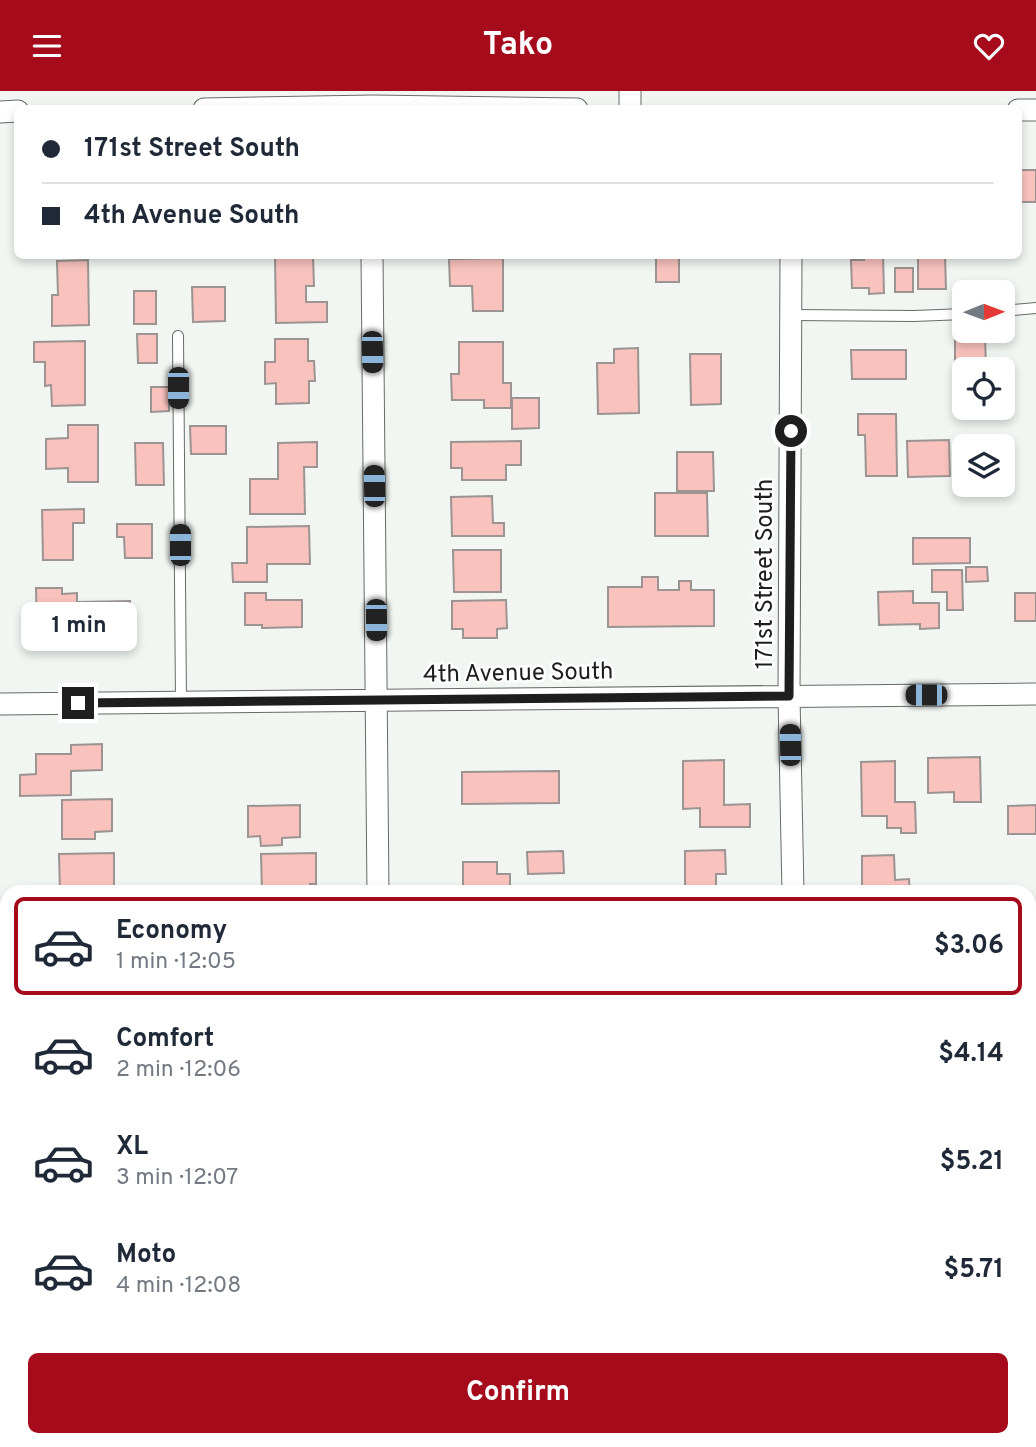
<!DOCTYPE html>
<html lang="en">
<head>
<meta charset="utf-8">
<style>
	:root { --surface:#fff; --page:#f2f2f3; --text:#1f2937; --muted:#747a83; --line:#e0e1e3; --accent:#a50b1b }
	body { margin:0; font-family:Overpass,sans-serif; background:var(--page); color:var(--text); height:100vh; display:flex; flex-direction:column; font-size:26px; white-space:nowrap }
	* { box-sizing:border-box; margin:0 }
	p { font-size:23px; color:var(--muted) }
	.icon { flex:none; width:38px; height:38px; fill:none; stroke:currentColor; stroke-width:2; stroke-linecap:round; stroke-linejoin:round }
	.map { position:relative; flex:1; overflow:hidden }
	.side { position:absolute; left:0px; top:794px; width:1036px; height:562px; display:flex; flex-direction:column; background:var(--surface); border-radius:21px 21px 0 0; box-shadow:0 4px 10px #0003 }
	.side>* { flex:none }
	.guide { position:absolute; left:14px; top:14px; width:1008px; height:154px; border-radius:10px; box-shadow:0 4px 10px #0003; display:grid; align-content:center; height:154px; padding:0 28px; background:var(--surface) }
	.needle { width:46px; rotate:89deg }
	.controls { position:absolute; left:952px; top:189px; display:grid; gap:14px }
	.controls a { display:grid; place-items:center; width:63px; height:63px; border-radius:10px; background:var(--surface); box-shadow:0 4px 10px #0003; font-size:35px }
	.end { position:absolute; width:32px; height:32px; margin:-16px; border:9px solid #1d1e1d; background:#fff; box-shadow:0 0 0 4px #fff }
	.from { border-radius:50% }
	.bubble { position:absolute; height:49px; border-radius:10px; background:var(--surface); box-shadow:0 4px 10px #0003; font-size:23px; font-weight:700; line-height:49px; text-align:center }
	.car { position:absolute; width:21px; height:42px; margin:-21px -10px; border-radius:9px; box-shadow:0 0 5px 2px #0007; background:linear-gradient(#222 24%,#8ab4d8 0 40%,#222 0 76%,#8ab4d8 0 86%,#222 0) }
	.guide b { display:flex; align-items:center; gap:24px; height:66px; font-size:26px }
	.guide b+b { border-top:2px solid var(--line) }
	.guide i { width:18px; height:18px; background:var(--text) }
	ul { padding:12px 0 0; list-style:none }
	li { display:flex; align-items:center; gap:21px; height:98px; margin:0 14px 10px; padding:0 14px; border:4px solid transparent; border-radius:10px }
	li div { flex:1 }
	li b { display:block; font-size:26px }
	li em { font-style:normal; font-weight:700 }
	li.on { border-color:var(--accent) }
	li>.icon { width:63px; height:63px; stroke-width:1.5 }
	.button { display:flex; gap:14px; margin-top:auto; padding:14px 28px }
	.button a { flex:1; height:80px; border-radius:10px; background:var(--accent); color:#fff; font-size:28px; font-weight:700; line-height:80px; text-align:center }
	header { display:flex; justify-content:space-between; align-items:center; height:91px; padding:0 28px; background:var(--accent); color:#fff; font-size:32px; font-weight:700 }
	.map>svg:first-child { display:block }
</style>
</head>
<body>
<header><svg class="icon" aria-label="menu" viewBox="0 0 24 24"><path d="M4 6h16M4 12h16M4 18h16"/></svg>Tako<svg class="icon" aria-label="heart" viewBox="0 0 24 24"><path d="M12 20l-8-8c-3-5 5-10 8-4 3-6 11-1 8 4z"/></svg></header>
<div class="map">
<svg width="1036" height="1356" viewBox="0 0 1036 1356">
	<rect width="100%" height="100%" fill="#f1f6f2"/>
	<path fill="#f9c2bd" stroke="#9b9493" stroke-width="2" d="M1018,79h18v32h-18z
		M656,164h23v27h-23z
		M864,164h19l1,38 -15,1v-6h-17l-1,-28h13z
		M918,164h27l1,34h-28z
		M275,165h38l1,30h-8v16h21v20l-51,1z
		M503,167v53h-30l-1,-25h-22l-1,-27z
		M88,169l1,65 -37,1v-31h6l-1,-34z
		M895,177h18v24h-18z
		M192,196h33v34l-32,1z
		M134,200h22v33h-22z
		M137,243h20v29h-19z
		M955,244h30l1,34h-22v5h-9z
		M275,248h33v22h6l1,20h-6v22l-33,1v-21l-11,1v-22h10z
		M85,250v64l-33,1 -1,-21 -6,1v-24h-11v-20z
		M459,251h44v41h8v25h-27v-8h-32l-1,-26h8z
		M638,257l1,65 -41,1 -1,-51h17v-14z
		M851,259h55v29h-54z
		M690,263h31v50l-30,1z
		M151,296h18v24l-18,1z
		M512,307h27v30l-27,1z
		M858,323h38l1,62h-31l-1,-41h-7z
		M68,334h30v57h-30v-14l-22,1v-30l22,-1z
		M190,335h36v28h-35z
		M949,349l1,36 -42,1 -1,-36z
		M521,350v24h-15v15h-44v-12h-11v-26z
		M317,351v25h-13l1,47h-55v-35h28v-36z
		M135,352h28l1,42h-28z
		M677,361h36l1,39h-37z
		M655,402h52l1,43h-53z
		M492,405l1,27h11v13h-52l-1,-39z
		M84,418v14h-11v37h-30l-1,-50z
		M117,433h35v34h-27l-1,-21h-7z
		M309,435l1,38h-43v18h-34l-1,-19h15v-36z
		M913,447h57v25l-57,1z
		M453,459h48v42h-47z
		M966,476h21l1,14 -22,1z
		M932,479h30l1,40h-16v-18h-15z
		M642,486h16v13h21v-9h12v9h23v36l-106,1v-40h34z
		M36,497h26v6l15,-1v9l53,-1v27l-93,1z
		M913,500v12h26v25l-19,1v-5l-41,1 -1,-33z
		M245,502h21v7h36v27l-40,1v-3h-17z
		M1015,502h21v28h-21z
		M506,509l1,28 -10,1v9h-34v-9h-11v-28z
		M102,653v26l-31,1v24l-51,1v-21l16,-1v-20h35v-9z
		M980,666l1,45h-27v-10l-26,1v-35z
		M724,669v45l26,-1v23h-50v-19l-17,1v-48z
		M895,670v41h20l1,31h-15v-5h-14v-12h-25l-1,-54z
		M559,680v32l-97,1v-32z
		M112,708v32l-17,1v7h-33v-39z
		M300,714v32l-18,1v7l-21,1 -1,-10 -12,1v-31z
		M1036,714v29h-28v-28z
		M725,759l1,24h-10v19h-31v-42z
		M563,760l1,22 -36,1 -1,-22z
		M114,762v40h-54l-1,-39z
		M316,762v31h-6v9h-48l-1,-39z
		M894,764l1,25 14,-1 1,14h-48v-37z
		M463,771h34v12h13v19h-47z
		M1029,1084h7v35h-7z"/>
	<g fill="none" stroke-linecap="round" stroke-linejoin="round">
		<g stroke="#676b68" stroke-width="12">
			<path id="service" d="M1003,220l33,-3
				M792,224l122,1 50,-2
				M178,245l3,366
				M0,999h7
				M0,1230h7"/>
		</g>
		<g stroke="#676b68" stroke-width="23">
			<path id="minor" d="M630,0v18
				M204,18l169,-3 204,3
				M1018,19h18
				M0,21l18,-1
				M372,164l6,638
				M791,164l-2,441 4,197
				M0,613l1036,-10"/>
		</g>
		<g stroke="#676b68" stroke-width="37">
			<path id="primary" d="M359,1356l677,-6"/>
		</g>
		<use href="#service" stroke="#fff" stroke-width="10"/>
		<use href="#minor" stroke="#fff" stroke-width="21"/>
		<use href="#primary" stroke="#fff" stroke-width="35"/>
	</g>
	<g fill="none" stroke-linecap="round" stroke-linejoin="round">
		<path stroke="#1d1e1d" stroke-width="9" d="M78,612l711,-7 2,-265"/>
	</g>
	<g text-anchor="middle" stroke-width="5" stroke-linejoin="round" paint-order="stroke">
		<g font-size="24" fill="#1d1e1d" stroke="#fff">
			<text transform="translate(764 483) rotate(-90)" y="8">171st Street South</text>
			<text transform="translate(518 581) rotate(-1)" y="8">4th Avenue South</text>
		</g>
	</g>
</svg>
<div class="controls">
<a><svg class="needle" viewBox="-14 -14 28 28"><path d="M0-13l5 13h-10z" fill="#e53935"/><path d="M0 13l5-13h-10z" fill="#747a83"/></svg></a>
<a><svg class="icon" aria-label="locate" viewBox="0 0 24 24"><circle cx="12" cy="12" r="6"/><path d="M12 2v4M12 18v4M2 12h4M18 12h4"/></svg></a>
<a><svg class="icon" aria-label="layers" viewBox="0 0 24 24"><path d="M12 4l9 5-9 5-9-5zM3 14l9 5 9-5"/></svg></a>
</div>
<i class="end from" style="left:791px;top:340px"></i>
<i class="end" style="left:78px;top:612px"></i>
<div class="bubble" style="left:21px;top:511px;width:116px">1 min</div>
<i class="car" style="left:372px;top:261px;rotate:179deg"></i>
<i class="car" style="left:178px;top:297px;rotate:180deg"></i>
<i class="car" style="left:374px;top:395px;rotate:359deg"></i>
<i class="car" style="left:180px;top:454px;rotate:0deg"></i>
<i class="car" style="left:376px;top:529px;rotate:179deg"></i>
<i class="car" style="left:926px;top:604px;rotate:270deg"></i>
<i class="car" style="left:790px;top:654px;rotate:359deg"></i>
<div class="guide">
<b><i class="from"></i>171st Street South</b>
<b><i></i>4th Avenue South</b>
</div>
<section class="side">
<ul>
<li class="on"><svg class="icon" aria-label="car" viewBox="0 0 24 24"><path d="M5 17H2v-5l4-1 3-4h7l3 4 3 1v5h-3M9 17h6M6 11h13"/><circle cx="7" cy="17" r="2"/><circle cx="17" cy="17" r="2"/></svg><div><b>Economy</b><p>1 min · 12:05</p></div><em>$3.06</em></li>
<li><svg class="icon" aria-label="car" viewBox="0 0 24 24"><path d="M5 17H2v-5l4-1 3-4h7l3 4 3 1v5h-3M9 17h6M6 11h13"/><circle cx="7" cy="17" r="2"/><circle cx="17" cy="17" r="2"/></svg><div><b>Comfort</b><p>2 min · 12:06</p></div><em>$4.14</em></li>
<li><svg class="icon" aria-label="car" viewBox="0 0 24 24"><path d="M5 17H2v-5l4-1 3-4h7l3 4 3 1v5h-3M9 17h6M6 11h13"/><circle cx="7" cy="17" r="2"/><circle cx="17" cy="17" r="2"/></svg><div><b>XL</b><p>3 min · 12:07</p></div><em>$5.21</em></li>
<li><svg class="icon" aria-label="car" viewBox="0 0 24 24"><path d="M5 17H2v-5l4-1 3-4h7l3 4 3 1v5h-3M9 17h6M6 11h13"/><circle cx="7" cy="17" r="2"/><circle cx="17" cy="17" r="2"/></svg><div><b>Moto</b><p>4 min · 12:08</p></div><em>$5.71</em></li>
</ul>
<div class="button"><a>Confirm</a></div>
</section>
</div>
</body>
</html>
